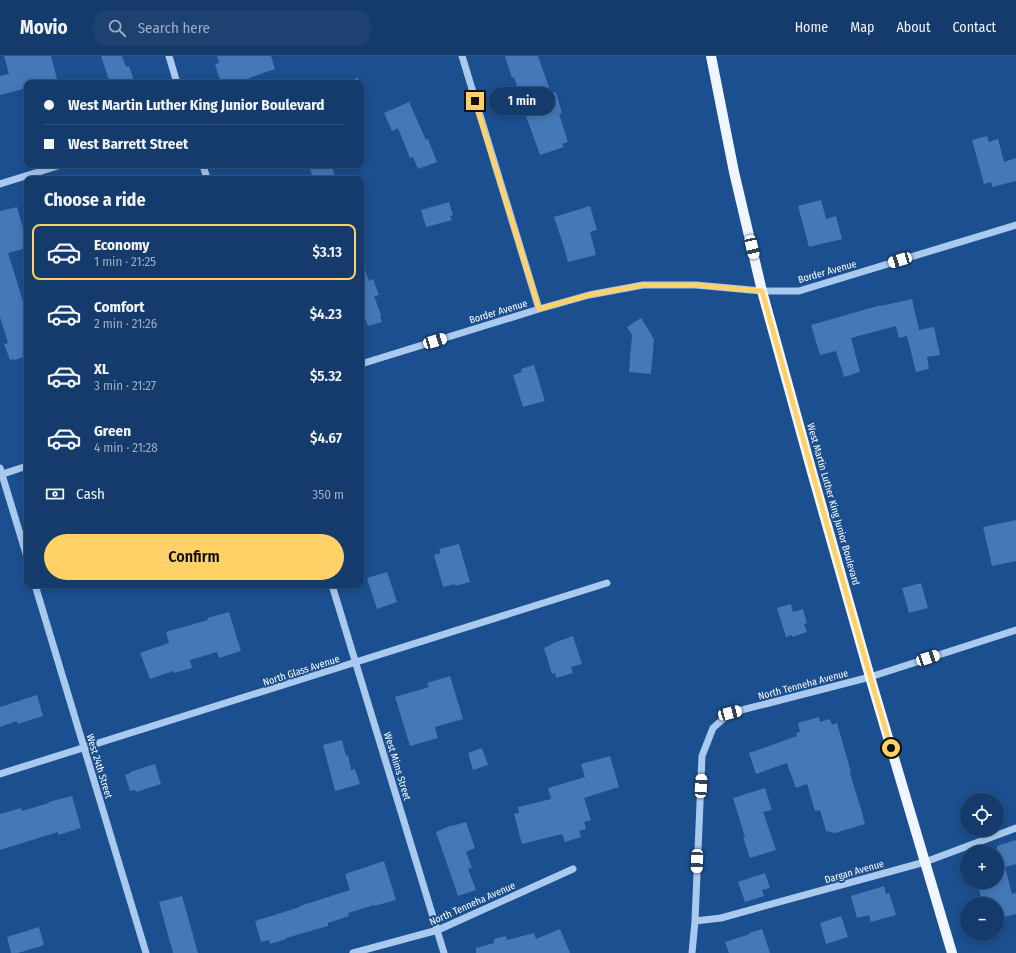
<!DOCTYPE html>
<html lang="en">
<head>
<meta charset="utf-8">
<style>
	:root { --surface:#143b6b; --page:#1d4271; --text:#f1f3f6; --muted:#9dadc1; --line:#33557e; --accent:#ffd166 }
	body { margin:0; font-family:"Fira Sans Condensed",sans-serif; background:var(--page); color:var(--text); height:100vh; display:flex; flex-direction:column; font-size:15px; white-space:nowrap }
	* { box-sizing:border-box; margin:0 }
	p { font-size:13px; color:var(--muted) }
	.icon { flex:none; width:22px; height:22px; fill:none; stroke:currentColor; stroke-width:2; stroke-linecap:round; stroke-linejoin:round }
	.map { position:relative; flex:1; overflow:hidden }
	.sheet { position:absolute; left:24px; top:120px; width:340px; height:412px; display:flex; flex-direction:column; background:var(--surface); border-radius:8px; box-shadow:0 2px 10px #0003,0 0 0 1px var(--line) }
	.sheet>* { flex:none }
	.hud { position:absolute; left:24px; top:24px; width:340px; height:88px; border-radius:8px; box-shadow:0 2px 10px #0003,0 0 0 1px var(--line); display:grid; align-content:center; height:88px; padding:0 20px; background:var(--surface) }
	.controls { position:absolute; left:960px; top:737px; display:grid; gap:8px }
	.controls a { display:grid; place-items:center; width:44px; height:44px; border-radius:50%; background:var(--surface); box-shadow:0 2px 10px #0003,0 0 0 1px var(--line); font-size:20px }
	.end { position:absolute; width:18px; height:18px; margin:-9px; border:5px solid #ffd166; background:#111; box-shadow:0 0 0 2px #111 }
	.from { border-radius:50% }
	.bubble { position:absolute; height:28px; border-radius:14px; background:var(--surface); box-shadow:0 2px 10px #0003,0 0 0 1px var(--line); font-size:13px; font-weight:600; line-height:28px; text-align:center }
	.car { position:absolute; width:12px; height:24px; margin:-12px -6px; border-radius:5px; box-shadow:0 0 3px 1px #0007; background:linear-gradient(#fff 24%,#345 0 40%,#fff 0 76%,#345 0 86%,#fff 0) }
	.hud b { display:flex; align-items:center; gap:14px; height:38px; font-size:15px }
	.hud b+b { border-top:1px solid var(--line) }
	.hud i { width:10px; height:10px; background:var(--text) }
	ul { padding:0; list-style:none }
	li { display:flex; align-items:center; gap:12px; height:56px; margin:0 8px 6px; padding:0 12px; border:2px solid transparent; border-radius:8px }
	li div { flex:1 }
	li b { display:block; font-size:15px }
	li em { font-style:normal; font-weight:600 }
	li.active { border-color:var(--accent) }
	li>.icon { width:36px; height:36px; stroke-width:1.5 }
	h2 { padding:0 20px; font-size:18px; line-height:48px }
	.pay { display:flex; align-items:center; gap:10px; height:44px; padding:0 20px; font-size:15px }
	.pay p { margin-inline-start:auto }
	.action { display:flex; gap:8px; margin-top:auto; padding:8px 20px }
	.action a { flex:1; height:46px; border-radius:24px; background:var(--accent); color:#111; font-size:16px; font-weight:600; line-height:46px; text-align:center }
	header { display:flex; align-items:center; gap:24px; box-sizing:border-box; height:56px; padding:0 20px; background:var(--surface); border-bottom:1px solid var(--line) }
	header strong { font-size:19px }
	nav { display:flex; gap:22px; margin-inline-start:auto; font-size:14px }
	.search { width:280px; height:36px; background:var(--page); display:flex; align-items:center; gap:10px; box-sizing:border-box; padding:0 14px; border-radius:22px; color:var(--muted); font-size:15px }
	.map>svg:first-child { display:block }
</style>
</head>
<body>
<header>
<strong>Movio</strong>
<div class="search"><svg class="icon" aria-label="search" viewBox="0 0 24 24"><circle cx="10" cy="10" r="6"/><path d="M15 15l6 6"/></svg>Search here</div>
<nav><a>Home</a><a>Map</a><a>About</a><a>Contact</a></nav>
</header>
<div class="map">
<svg width="1016" height="897" viewBox="0 0 1016 897">
	<rect width="100%" height="100%" fill="#1b4f8f"/>
	<path fill="#4478b7" d="M4,0h47l6,23 -16,4h-14v4l-4,1v1l-23,6v-19l9,-2z
		M101,0h21l4,11 3,-1 6,17h-25z
		M217,0h54l4,13 -26,9 2,5h-30l-6,-19 4,-1z
		M505,0h33l13,37 5,-1 6,21 -3,1 9,28 -6,2 2,3 -24,8 -14,-39 -12,-39 -2,1z
		M409,46l17,38 2,-1 9,23 -19,7 -5,-12 -3,1 -12,-30 -6,3 -8,-18z
		M987,80l2,6 9,-3 6,23 12,-4v23l-24,6 -1,-5 -7,2 -12,-44z
		M309,109h22l5,14h-23z
		M821,144l5,19 10,-3 6,23 -33,8 -11,-41z
		M449,146l4,13 -3,1 2,4 -26,7 -5,-17z
		M590,150l7,24 -7,2 6,23 -28,7 -6,-21 -8,-24z
		M17,151l6,21 4,-1v21l-19,5 19,61v42l-13,4v-1l-4,1 -6,-16 4,-1 -8,-26v-106z
		M361,208h2l6,17 4,-2 6,16 -5,1 7,19 -1,1 2,6 -14,4 -7,-19z
		M912,243l7,31 15,-3 6,28 -13,2 2,12 -13,3 -9,-36 -8,2 -3,-12 -45,12 9,34 -16,5 -8,-26 -16,4 -9,-30 70,-20v1z
		M641,262l13,21 -3,35 -22,-2 3,-37 -5,-8z
		M534,309l11,36 -22,6 -10,-32 9,-3 -1,-3z
		M1016,464v41l-24,5 -9,-39z
		M459,488l11,38 -15,4v-2l-12,3 -9,-32 7,-2 -2,-4z
		M387,516l10,30 -20,7 -10,-31z
		M921,527l7,25 -19,5 -7,-25z
		M791,548l2,8 10,-3 4,14 -3,1 3,8 -15,5v-2l-6,2 -9,-29z
		M229,556l12,39 -22,7 -2,-6 -27,8 2,8 -18,5 -1,-2 -23,8 -10,-26 29,-10 -3,-11 42,-12 -1,-2z
		M573,580l9,28 -11,3 2,6 -17,5 -1,-5 -3,1 -8,-26 7,-3v-1z
		M450,620l13,43 -28,8 3,11 -28,8 -15,-49 34,-10 -2,-4z
		M37,639l6,21 -25,8 -1,-3 -17,6v-20z
		M819,661l1,5 10,-3 2,6 5,-2 14,49 -1,1 1,4 10,32 4,15 -30,9 -9,-2 -6,-21 -5,1 -8,-27 -11,4 -9,-25 -31,11 -7,-21 48,-17 -1,-3 4,-1 -2,-9z
		M342,684l4,16 2,-1 3,15 4,-1 5,15 -25,7 -12,-46z
		M482,692l6,17 -15,5 -5,-17z
		M610,700l9,31 -35,11 7,22 -7,2 2,7 -7,2 2,6 -16,5 -3,-8 -40,10 -8,-30 5,-1 -1,-6 33,-8 -3,-11 37,-11 -4,-13z
		M155,708l6,20 -25,8 -1,-2 -5,1 -5,-16 5,-2v-1z
		M765,732l7,22 -9,2 13,38 -26,8 -7,-21h2l-12,-39z
		M72,740l9,32 -23,7v-3l-58,18v-36l21,-6 1,3 27,-8v-1z
		M466,766l9,26 -9,4 6,16 -4,1 8,21 -18,6 -22,-64 16,-7v1z
		M1016,784v24l-11,3 7,27 4,-1v21l-19,5v-15h-14l-4,-14 18,-5v-39z
		M384,805l12,39 -22,6v-1l-26,8 1,3 -21,7v3l-42,12v1l-16,5 -1,-4 -8,2 -6,-21 45,-14v-1l50,-16 -5,-16z
		M765,817l5,15 -8,2 2,6 -19,6 -7,-20z
		M884,830l2,8 3,-1 7,22 -25,7 -2,-7 -12,3 -6,-22z
		M182,840l16,57h-25l-14,-51z
		M841,860l7,21 -22,7 -6,-21z
		M39,871l5,18 -26,8h-7l-4,-16z
		M560,873l10,24h-94v-5l18,-5v-4l12,-3 1,4 27,-7 2,6z
		M762,873l8,24h-41l-4,-11 25,-8 -1,-1z"/>
	<g fill="none" stroke-linecap="round" stroke-linejoin="round">
		<path stroke="#a9c9ee" stroke-width="7" d="M169,0l8,27
			M462,0l77,253
			M353,27l3,-1
			M203,109l4,14
			M0,128l61,-19
			M361,308l178,-55 50,-14 54,-10h53l66,6h37l217,-66
			M0,412l27,89
			M0,419l27,-9
			M35,529l111,368
			M332,529l112,368
			M0,718l607,-191
			M695,865l26,-3 204,-56 91,-34
			M353,897l85,-23 135,-61
			M692,897l3,-32 7,-165 11,-28 17,-15 140,-36 146,-47"/>
		<path stroke="#f0f6ff" stroke-width="10" d="M711,0l23,116 28,119 50,181 58,205 82,276"/>
	</g>
	<g fill="none" stroke-linecap="round" stroke-linejoin="round">
		<path stroke="#ffd166" stroke-width="5" d="M475,45l64,208 50,-14 54,-10h53l66,6c42,152 84,305 129,457"/>
	</g>
	<g text-anchor="middle" stroke-width="4" stroke-linejoin="round" paint-order="stroke">
		<g font-size="10" fill="#fff" stroke="#1b4f8f">
			<text transform="translate(827 215) rotate(-16)" y="4">Border Avenue</text>
			<text transform="translate(498 255) rotate(-17)" y="4">Border Avenue</text>
			<text transform="translate(834 448) rotate(74)" y="4">West Martin Luther King Junior Boulevard</text>
			<text transform="translate(301 614) rotate(-18)" y="4">North Glass Avenue</text>
			<text transform="translate(803 628) rotate(-15)" y="4">North Tenneha Avenue</text>
			<text transform="translate(100 710) rotate(73)" y="4">West 24th Street</text>
			<text transform="translate(398 710) rotate(73)" y="4">West Mims Street</text>
			<text transform="translate(854 815) rotate(-16)" y="4">Dargan Avenue</text>
			<text transform="translate(472 847) rotate(-24)" y="4">North Tenneha Avenue</text>
		</g>
	</g>
</svg>
<div class="controls">
<a><svg class="icon" aria-label="locate" viewBox="0 0 24 24"><circle cx="12" cy="12" r="6"/><path d="M12 2v4M12 18v4M2 12h4M18 12h4"/></svg></a>
<a>+</a>
<a>−</a>
</div>
<i class="end from" style="left:891px;top:692px"></i>
<i class="end" style="left:475px;top:45px"></i>
<div class="bubble" style="left:489px;top:31px;width:66px">1 min</div>
<i class="car" style="left:752px;top:191px;rotate:167deg"></i>
<i class="car" style="left:900px;top:204px;rotate:253deg"></i>
<i class="car" style="left:435px;top:285px;rotate:73deg"></i>
<i class="car" style="left:928px;top:602px;rotate:72deg"></i>
<i class="car" style="left:730px;top:657px;rotate:75deg"></i>
<i class="car" style="left:701px;top:730px;rotate:3deg"></i>
<i class="car" style="left:697px;top:805px;rotate:182deg"></i>
<div class="hud">
<b><i class="from"></i>West Martin Luther King Junior Boulevard</b>
<b><i></i>West Barrett Street</b>
</div>
<section class="sheet">
<h2>Choose a ride</h2>
<ul>
<li class="active"><svg class="icon" aria-label="car" viewBox="0 0 24 24"><path d="M5 17H2v-5l4-1 3-4h7l3 4 3 1v5h-3M9 17h6M6 11h13"/><circle cx="7" cy="17" r="2"/><circle cx="17" cy="17" r="2"/></svg><div><b>Economy</b><p>1 min · 21:25</p></div><em>$3.13</em></li>
<li><svg class="icon" aria-label="car" viewBox="0 0 24 24"><path d="M5 17H2v-5l4-1 3-4h7l3 4 3 1v5h-3M9 17h6M6 11h13"/><circle cx="7" cy="17" r="2"/><circle cx="17" cy="17" r="2"/></svg><div><b>Comfort</b><p>2 min · 21:26</p></div><em>$4.23</em></li>
<li><svg class="icon" aria-label="car" viewBox="0 0 24 24"><path d="M5 17H2v-5l4-1 3-4h7l3 4 3 1v5h-3M9 17h6M6 11h13"/><circle cx="7" cy="17" r="2"/><circle cx="17" cy="17" r="2"/></svg><div><b>XL</b><p>3 min · 21:27</p></div><em>$5.32</em></li>
<li><svg class="icon" aria-label="car" viewBox="0 0 24 24"><path d="M5 17H2v-5l4-1 3-4h7l3 4 3 1v5h-3M9 17h6M6 11h13"/><circle cx="7" cy="17" r="2"/><circle cx="17" cy="17" r="2"/></svg><div><b>Green</b><p>4 min · 21:28</p></div><em>$4.67</em></li>
</ul>
<div class="pay"><svg class="icon" aria-label="cash" viewBox="0 0 24 24"><path d="M3 7h18v10H3z"/><circle cx="12" cy="12" r="2"/></svg>Cash<p>350 m</p></div>
<div class="action"><a>Confirm</a></div>
</section>
</div>
</body>
</html>
